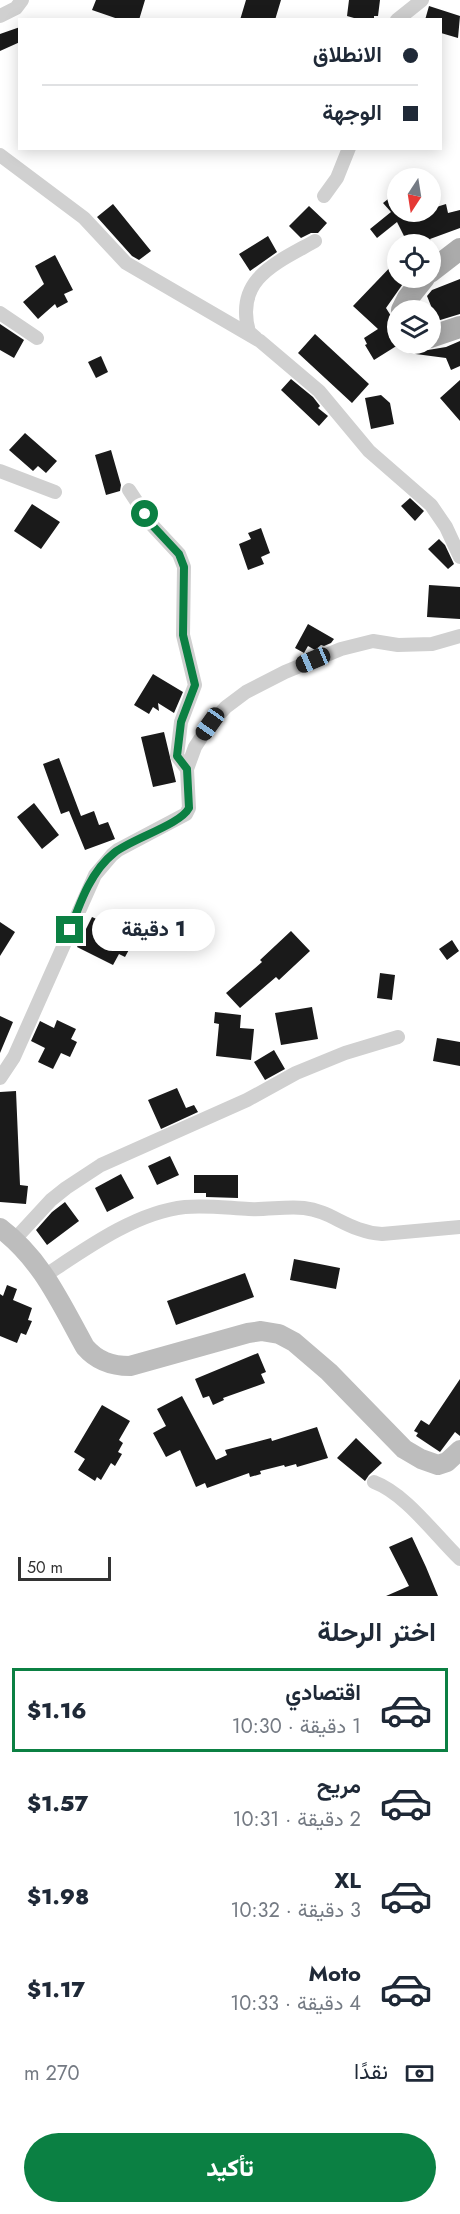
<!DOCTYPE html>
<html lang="ar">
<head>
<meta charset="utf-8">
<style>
	:root { --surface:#fff; --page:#f6f6f7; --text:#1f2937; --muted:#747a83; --line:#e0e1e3; --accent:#0b8043 }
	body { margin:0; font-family:Jost,Vazirmatn,sans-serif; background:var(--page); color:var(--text); direction:rtl; height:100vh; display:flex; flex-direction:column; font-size:22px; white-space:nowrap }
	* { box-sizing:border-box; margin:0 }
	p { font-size:20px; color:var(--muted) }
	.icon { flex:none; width:33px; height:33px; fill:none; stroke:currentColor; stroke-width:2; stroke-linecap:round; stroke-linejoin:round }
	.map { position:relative; height:1596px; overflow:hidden; direction:ltr }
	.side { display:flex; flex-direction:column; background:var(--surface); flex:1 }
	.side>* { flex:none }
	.banner { position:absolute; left:18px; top:18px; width:424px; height:132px; border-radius:0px; box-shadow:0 3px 15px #0003; direction:rtl; display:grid; align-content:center; height:132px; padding:0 24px; background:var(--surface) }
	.needle { width:39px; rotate:192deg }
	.fabs { position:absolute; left:387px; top:168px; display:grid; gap:12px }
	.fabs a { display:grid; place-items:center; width:54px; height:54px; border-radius:50%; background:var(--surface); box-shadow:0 3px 15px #0003; font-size:30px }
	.scale { position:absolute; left:18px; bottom:15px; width:93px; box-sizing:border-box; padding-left:6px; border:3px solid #333; border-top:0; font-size:16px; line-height:21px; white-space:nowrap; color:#333; -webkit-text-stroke:4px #fff; paint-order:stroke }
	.end { position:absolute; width:27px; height:27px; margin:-14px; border:8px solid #0b8043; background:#fff; box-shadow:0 0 0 3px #fff }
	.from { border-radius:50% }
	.bubble { position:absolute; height:42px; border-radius:21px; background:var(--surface); box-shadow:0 3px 15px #0003; font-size:20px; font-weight:800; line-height:42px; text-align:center; direction:rtl }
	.car { position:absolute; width:18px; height:36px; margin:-18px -9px; border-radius:8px; box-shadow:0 0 4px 2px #0007; background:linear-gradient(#222 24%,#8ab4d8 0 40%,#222 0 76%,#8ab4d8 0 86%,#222 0) }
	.banner b { display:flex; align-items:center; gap:21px; height:57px; font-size:22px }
	.banner b+b { border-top:2px solid var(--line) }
	.banner i { width:15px; height:15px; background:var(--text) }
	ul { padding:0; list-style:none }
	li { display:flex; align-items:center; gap:18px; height:84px; margin:0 12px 9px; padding:0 12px; border:3px solid transparent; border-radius:0px }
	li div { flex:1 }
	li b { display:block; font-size:22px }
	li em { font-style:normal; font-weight:800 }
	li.on { border-color:var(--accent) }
	li>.icon { width:54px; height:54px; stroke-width:1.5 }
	h2 { padding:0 24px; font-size:27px; line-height:72px }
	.pay { display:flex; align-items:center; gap:15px; height:66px; padding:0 24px; font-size:22px }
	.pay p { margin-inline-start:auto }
	.primary-button { display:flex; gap:12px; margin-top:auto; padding:12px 24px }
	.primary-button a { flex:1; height:69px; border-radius:36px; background:var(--accent); color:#fff; font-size:24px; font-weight:800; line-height:69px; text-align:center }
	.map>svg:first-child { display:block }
</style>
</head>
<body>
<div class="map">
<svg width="460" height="1596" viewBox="0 0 460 1596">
	<rect width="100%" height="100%" fill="#fff"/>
	<path fill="#1a1a1a" d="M96,0h49l-6,20h-18l-29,-10z
		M246,0h35l-6,20h-35z
		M349,0h31l-2,16h-4v4h-20v-2l-7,-2z
		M429,6l31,10 -2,22 -17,-5v-13h-16z
		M20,27v15l-20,9v-17z
		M398,191v21h32v-3l16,-5 2,9 12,-3v18l-30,11 2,5h-24l-11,-22 -20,16 -7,-9 21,-17 -8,-9z
		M113,204l38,47 -12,9 -7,-4 -35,-39z
		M309,206l18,17 -9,10h-7l-10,5 -12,-12z
		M268,236l9,16 -27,19 -11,-17z
		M55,255l18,35 -9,4 4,8 -11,6 -2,-4 -17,15 -15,-17 21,-18 -9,-18z
		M398,259v19h9l-21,30 12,19v18l-24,15 -9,-15 2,-1 -3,-6 14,-9 -25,-23z
		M460,279v35l-23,7 -10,-25 5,-6z
		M0,324l24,16 -10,18 -14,-8z
		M315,334l54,50 -17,19 -54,-50z
		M460,341v25l-9,4 -5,-12 -38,-5 1,-9h10l9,6 18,-3z
		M101,356l7,16 -12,6 -8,-16z
		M291,379l22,18 7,9 -2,2 10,8 -9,10 -38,-36z
		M460,380v41l-20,-23z
		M381,395l9,8 4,21 -23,5 -6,-31z
		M25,433l32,28 -11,12 -8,-7 -5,5 -24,-21z
		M111,450l10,35 -1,6 -14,4 -11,-40z
		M410,498l14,13 -9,10 -14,-15z
		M32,504l28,18 -19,27 -27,-18z
		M261,528l9,25 -9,4 3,7 -16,6 -9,-26 12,-5 -3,-6z
		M439,539l6,6 9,19 -6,5 -20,-20z
		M429,585l31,2v32l-33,-2z
		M308,624l26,15 -3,4 -7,3 -3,-1 -6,5 -7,-4 -4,7 -9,-5z
		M153,674l30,18 -9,21 -16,-10 1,8 -6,-4 -4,7 -15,-9z
		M164,732l12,50 -23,5 -12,-50z
		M59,758l22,58 13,-5 5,14 9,-3 7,17 -30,11 -16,-39 -8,3 -18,-50z
		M34,803l25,32 -17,14 -25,-32z
		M92,917l16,7 -4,8 27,14 -6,11 -6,-3 -6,11 -36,-18z
		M0,922l15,10 -15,24z
		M291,931l19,20 -31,29 -3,-3 -36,31 -14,-15 36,-31 -2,-2z
		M452,940l7,11 -12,9 -8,-11z
		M380,973l15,2 -3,25 -15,-2z
		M312,1007l6,32 -37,6 -6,-32z
		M215,1012l26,3 -1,13 14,1 -3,31 -35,-4 3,-32 -5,-1z
		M0,1016l13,6 -13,31z
		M57,1020l19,9 -5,10 6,3 -7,15 -9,-4 -8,16 -15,-7 7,-14 -14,-7 9,-20 14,7z
		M437,1038l23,4v24l-27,-5z
		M274,1050l11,19 -20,11 -11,-18z
		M177,1088l9,20 8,-3 4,7 -37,17 -13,-29z
		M16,1091l4,94 8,1 -2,18 -26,-2v-110z
		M170,1156l9,19 -22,10 -9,-19z
		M121,1174l13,24 -27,14 -12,-24z
		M194,1175h44v23l-32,-1v-4h-12z
		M65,1202l14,19 -32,24 -11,-15 16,-18z
		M294,1259l46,9 -4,21 -46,-9z
		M245,1273l9,24 -78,28 -9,-24z
		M7,1285l10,4 -4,11 19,8 -4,12 4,1 -6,14 -5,-2 -4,10 -17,-7v-42l3,2z
		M258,1353l8,19 -5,2 4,9 -42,15 1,2 -11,5 -4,-9 -6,2 -8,-19z
		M460,1379v57l-5,-4 -15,20 -24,-16 2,-3 -4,-2 7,-11 8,5z
		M182,1396l34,64 11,-5 -2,-5 46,-12 1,3 45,-14 11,31 -31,9 -1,-3 -11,3 -1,-2 -24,6 1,3 -11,3 -1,-4 -42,15 -2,-5 -9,4 -16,-37 -14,7 -13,-24 13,-7 -9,-17z
		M102,1405l28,16 -11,19 4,3 -5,9 4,2 -7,12 -4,-3 -10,17 -4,-3 -2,4 -17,-11 7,-11 -11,-7z
		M356,1438l26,25 -13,12 -4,6 -28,-23z
		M412,1537l14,30 12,29h-52l23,-10 -20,-39z"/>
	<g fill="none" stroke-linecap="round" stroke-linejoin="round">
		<path stroke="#d0d0d0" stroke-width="14" d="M0,16l16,-8 6,-8
			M397,20l25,-20
			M0,155l84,63 42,45 134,78 59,50 50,60 62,54 15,22 14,30
			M324,196l13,-18 12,-30
			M0,313l37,25
			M256,338l-7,-6c-15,-53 27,-69 66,-91
			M0,471l55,21
			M129,490l23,35 27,29 5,13 -1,68 12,50 -14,37 -4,34 10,13
			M0,1078l14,-21 81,-182 17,-20 6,-5 68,-36 3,-6 -2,-39 8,-22 15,-23 16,-17 20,-15 39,-20 56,-23 32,-8 25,4 34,-1 28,-8
			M15,1239l36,-39 15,-12 35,-23 146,-65 49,-27 49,-20 53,-16
			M46,1275c39,-26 90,-63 139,-68 21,-2 43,1 64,2 18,1 37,-3 55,-1 28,3 45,24 78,26l78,-7
			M374,1482c32,12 61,53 86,77"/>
		<path stroke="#bdbdbd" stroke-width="20" d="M0,1228c42,32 60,74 85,119 12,14 26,19 45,19l118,-33 13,-2 18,3 15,8 35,30 75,77 17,10 17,6 9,-3 13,-12"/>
		<path stroke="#ababab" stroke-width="22" d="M430,272l30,-23
			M402,310l6,-12 16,-20
			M430,337l30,-10"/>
	</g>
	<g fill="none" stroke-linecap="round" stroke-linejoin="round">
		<path stroke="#0b8043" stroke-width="8" d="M70,930c10,-27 21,-59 44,-77 19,-15 66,-28 75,-45l-2,-39 -10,-13 4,-34 14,-37 -12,-50 1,-68 -5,-13 -27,-29 -7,-11"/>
	</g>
</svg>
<div class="fabs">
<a><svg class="needle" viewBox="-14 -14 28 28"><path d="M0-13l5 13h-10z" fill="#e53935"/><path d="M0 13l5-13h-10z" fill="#747a83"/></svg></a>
<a><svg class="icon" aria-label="locate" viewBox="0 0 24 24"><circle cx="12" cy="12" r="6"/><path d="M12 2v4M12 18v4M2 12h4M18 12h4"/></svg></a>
<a><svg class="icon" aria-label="layers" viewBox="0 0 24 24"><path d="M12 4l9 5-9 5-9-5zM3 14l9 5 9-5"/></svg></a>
</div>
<div class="scale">50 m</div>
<i class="end from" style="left:145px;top:514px"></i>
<i class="end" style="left:70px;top:930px"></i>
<div class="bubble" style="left:92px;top:909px;width:123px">1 دقيقة</div>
<i class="car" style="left:313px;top:660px;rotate:247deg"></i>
<i class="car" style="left:210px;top:724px;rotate:215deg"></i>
<div class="banner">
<b><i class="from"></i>الانطلاق</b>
<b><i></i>الوجهة</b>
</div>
</div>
<section class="side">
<h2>اختر الرحلة</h2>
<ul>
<li class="on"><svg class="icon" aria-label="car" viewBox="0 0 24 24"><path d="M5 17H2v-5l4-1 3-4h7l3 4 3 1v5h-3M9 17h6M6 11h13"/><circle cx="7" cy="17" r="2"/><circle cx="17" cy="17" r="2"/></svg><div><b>اقتصادي</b><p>1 دقيقة · 10:30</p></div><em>$1.16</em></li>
<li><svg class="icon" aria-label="car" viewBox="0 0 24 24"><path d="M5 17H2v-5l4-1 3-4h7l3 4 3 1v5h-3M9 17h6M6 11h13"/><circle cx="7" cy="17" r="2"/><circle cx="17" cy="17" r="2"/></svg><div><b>مريح</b><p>2 دقيقة · 10:31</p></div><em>$1.57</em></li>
<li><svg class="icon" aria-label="car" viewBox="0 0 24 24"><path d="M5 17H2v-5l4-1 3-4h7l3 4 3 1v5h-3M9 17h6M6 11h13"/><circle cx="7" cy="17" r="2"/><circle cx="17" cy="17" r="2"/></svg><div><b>XL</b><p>3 دقيقة · 10:32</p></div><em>$1.98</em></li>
<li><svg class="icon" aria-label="car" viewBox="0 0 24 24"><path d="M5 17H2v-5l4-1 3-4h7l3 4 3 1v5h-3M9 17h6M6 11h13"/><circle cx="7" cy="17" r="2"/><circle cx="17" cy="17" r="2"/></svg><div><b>Moto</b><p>4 دقيقة · 10:33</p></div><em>$1.17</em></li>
</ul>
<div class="pay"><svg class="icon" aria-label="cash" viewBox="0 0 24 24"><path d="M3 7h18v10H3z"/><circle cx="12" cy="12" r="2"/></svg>نقدًا<p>270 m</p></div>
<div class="primary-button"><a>تأكيد</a></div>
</section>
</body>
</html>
